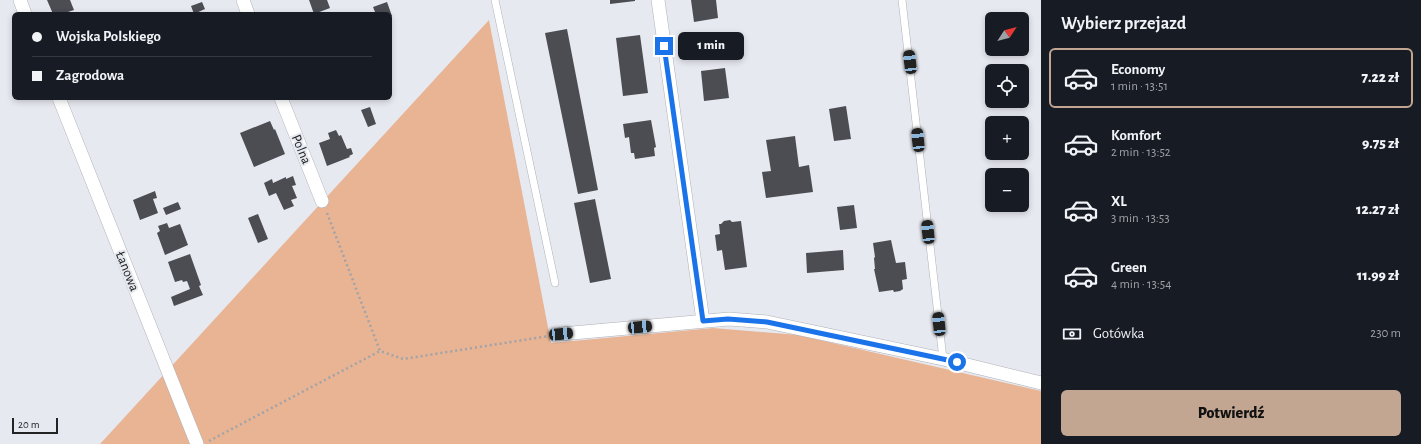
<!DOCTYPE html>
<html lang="pl">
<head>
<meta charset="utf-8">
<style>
	:root { --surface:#171b24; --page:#242831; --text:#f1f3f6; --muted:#9ea1a6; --line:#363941; --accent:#c3a691 }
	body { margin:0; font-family:"Alegreya Sans",sans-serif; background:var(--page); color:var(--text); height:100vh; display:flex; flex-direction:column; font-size:15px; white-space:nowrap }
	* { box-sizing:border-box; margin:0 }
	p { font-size:13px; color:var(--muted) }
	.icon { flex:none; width:22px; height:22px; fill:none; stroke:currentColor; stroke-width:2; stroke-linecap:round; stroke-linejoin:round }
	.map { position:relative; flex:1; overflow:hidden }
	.side { display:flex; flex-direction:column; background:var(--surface); width:380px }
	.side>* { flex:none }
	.top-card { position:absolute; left:12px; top:12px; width:380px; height:88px; border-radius:6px; box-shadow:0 2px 6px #0003; display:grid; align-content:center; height:88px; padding:0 20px; background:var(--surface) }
	.needle { width:26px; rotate:54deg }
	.tools { position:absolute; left:985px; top:12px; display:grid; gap:8px }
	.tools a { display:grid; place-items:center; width:44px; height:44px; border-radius:6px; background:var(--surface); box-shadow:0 2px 6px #0003; font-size:20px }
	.scale { position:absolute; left:12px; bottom:10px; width:46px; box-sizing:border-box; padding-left:4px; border:2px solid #222325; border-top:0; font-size:11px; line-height:14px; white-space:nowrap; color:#222325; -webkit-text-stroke:3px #e7e9f0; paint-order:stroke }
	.end { position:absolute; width:18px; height:18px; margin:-9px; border:5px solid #1a73e8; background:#fff; box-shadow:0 0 0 2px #fff }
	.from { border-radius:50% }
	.bubble { position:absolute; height:28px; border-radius:6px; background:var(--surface); box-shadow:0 2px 6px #0003; font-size:13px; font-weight:800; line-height:28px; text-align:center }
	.car { position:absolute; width:12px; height:24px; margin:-12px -6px; border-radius:5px; box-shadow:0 0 3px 1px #0007; background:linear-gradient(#222 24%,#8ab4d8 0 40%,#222 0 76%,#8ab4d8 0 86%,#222 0) }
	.top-card b { display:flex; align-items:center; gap:14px; height:38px; font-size:15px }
	.top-card b+b { border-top:1px solid var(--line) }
	.top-card i { width:10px; height:10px; background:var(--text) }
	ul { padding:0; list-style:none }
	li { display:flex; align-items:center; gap:12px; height:60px; margin:0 8px 6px; padding:0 12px; border:2px solid transparent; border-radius:6px }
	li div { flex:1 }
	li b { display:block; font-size:15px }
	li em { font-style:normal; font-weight:800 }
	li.active { border-color:var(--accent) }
	li>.icon { width:36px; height:36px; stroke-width:1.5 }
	h2 { padding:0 20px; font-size:18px; line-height:48px }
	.pay { display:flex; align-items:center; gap:10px; height:44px; padding:0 20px; font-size:15px }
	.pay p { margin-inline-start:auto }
	.action { display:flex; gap:8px; margin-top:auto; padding:8px 20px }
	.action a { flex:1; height:46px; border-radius:6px; background:var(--accent); color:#111; font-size:16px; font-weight:800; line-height:46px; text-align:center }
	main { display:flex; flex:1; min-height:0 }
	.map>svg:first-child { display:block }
</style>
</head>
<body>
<main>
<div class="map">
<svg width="1041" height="444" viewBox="0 0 1041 444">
	<rect width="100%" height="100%" fill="#e7e9f0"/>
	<path fill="#e8b494" d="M489,20l62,323 162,-15 85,7 243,56v53h-941z"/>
	<path fill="#4b4d52" d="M47,0h23l4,10 -12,4h-9z
		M309,0h18l3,8 -16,6z
		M610,0h25v1l-25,3z
		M691,0h25l2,18 -24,4z
		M202,2l3,7 -11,5 -3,-8z
		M387,2l5,14 -2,1v-3h-20l5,-2 -2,-5z
		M567,29l31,161 -20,4 -33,-161z
		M640,35l8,58 -25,3 -7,-58z
		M725,68l4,30 -25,3 -3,-30z
		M846,106l5,33 -17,2 -5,-32z
		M370,107l6,17 -8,3 -7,-17z
		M651,120l5,27 -2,1 1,8 -20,3 -1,-6h-3l-2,-16 -4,1 -2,-14z
		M270,121l4,9 1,-1 10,25 -31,13 -14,-34z
		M336,130l3,6 2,-1 6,14 4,-1 2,6 -4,2 1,1 -23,9 -8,-23 11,-4 -2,-6z
		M795,136l4,31 10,-2 4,27 -47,6 -4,-26 9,-1 -5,-31z
		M293,176l3,9 -4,1 5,12 -6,2 3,6 -10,4 -8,-17 -7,3 -5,-13 8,-4 1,4 13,-6v2z
		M155,191l2,7 -4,1 5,14 -18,7 -7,-20z
		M595,199l16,80 -21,4 -16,-80z
		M178,202l3,7 -15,6 -3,-7z
		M854,205l3,23 -17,2 -3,-23z
		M258,214l10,25 -10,4 -10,-25z
		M730,220l2,2 9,-1 6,46 -22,3 -3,-20 -5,1 -2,-16 5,-1 -1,-10h2l3,-3z
		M167,223l2,5 11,-4 8,21 -23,10 -8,-22 3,-2 -2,-5z
		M891,240l5,23 9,-1 2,17 -5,1 1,9 -3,2 -6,1 -1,-2 -14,2 -5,-23h1l-1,-11 1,-1 -2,-14z
		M843,250l1,20 -37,3 -1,-20z
		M190,254l11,31 -2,1 4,9 -29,11 -3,-9 19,-8 -3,-8 -4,1 -1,-2 -7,2 -7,-20z"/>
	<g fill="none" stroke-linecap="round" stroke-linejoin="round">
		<g stroke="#afb1b7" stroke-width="8">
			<path id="service" d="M495,0l60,283
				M902,0l41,359"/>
		</g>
		<g stroke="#afb1b7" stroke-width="14">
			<path id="minor" d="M20,0l5,14
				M243,0l5,14
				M658,0l45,321
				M59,98l138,346
				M281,98l41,103
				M561,334l168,-15 38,3 176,37 98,24"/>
		</g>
		<path stroke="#a1a3a8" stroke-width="2.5" stroke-dasharray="2 3" stroke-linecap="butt" d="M327,213l53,138 23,8 146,-23
			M209,441l171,-90"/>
		<use href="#service" stroke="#fff" stroke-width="7"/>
		<use href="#minor" stroke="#fff" stroke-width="13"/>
	</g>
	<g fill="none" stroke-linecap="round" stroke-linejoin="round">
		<path stroke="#1a73e8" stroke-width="5" d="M664,46l39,275 25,-2 39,3 190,40"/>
	</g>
	<g text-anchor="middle" stroke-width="4" stroke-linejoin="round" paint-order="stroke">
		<g font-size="14" fill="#222325" stroke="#e7e9f0">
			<text transform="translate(302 149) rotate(68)" y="5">Polna</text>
			<text transform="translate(128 271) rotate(68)" y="5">Łanowa</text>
		</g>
	</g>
</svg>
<div class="tools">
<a><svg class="needle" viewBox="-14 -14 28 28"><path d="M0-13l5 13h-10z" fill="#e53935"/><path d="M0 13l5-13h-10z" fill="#9ea1a6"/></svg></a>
<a><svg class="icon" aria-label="locate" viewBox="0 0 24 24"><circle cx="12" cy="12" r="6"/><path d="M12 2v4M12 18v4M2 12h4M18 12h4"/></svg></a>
<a>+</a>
<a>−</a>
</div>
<div class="scale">20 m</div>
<i class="end from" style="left:957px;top:362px"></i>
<i class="end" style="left:664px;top:46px"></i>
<div class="bubble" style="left:678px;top:32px;width:66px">1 min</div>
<i class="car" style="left:910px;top:62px;rotate:353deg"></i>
<i class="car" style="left:918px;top:140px;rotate:354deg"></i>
<i class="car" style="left:928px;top:232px;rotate:354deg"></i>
<i class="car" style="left:939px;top:324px;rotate:354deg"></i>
<i class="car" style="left:640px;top:327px;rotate:85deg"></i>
<i class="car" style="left:561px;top:334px;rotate:85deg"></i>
<div class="top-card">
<b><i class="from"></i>Wojska Polskiego</b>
<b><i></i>Zagrodowa</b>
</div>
</div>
<section class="side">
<h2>Wybierz przejazd</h2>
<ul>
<li class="active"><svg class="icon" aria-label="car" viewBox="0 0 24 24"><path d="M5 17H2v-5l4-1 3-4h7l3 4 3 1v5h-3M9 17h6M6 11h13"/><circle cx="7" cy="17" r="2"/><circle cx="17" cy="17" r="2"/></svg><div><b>Economy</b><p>1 min · 13:51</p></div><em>7.22 zł</em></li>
<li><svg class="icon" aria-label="car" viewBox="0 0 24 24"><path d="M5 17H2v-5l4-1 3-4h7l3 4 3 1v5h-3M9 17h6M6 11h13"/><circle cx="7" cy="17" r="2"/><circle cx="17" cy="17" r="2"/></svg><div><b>Komfort</b><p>2 min · 13:52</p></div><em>9.75 zł</em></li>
<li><svg class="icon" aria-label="car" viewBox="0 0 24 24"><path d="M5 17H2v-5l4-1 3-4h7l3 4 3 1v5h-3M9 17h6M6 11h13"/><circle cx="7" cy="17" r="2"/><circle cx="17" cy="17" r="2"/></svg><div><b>XL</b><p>3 min · 13:53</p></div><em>12.27 zł</em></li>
<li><svg class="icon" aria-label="car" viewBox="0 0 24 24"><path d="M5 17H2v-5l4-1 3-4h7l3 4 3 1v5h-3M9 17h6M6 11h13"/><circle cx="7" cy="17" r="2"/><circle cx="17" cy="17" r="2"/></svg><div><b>Green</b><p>4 min · 13:54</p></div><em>11.99 zł</em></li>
</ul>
<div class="pay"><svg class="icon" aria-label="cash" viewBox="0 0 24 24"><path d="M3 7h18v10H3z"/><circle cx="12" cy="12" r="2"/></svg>Gotówka<p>230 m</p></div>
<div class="action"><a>Potwierdź</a></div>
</section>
</main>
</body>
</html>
